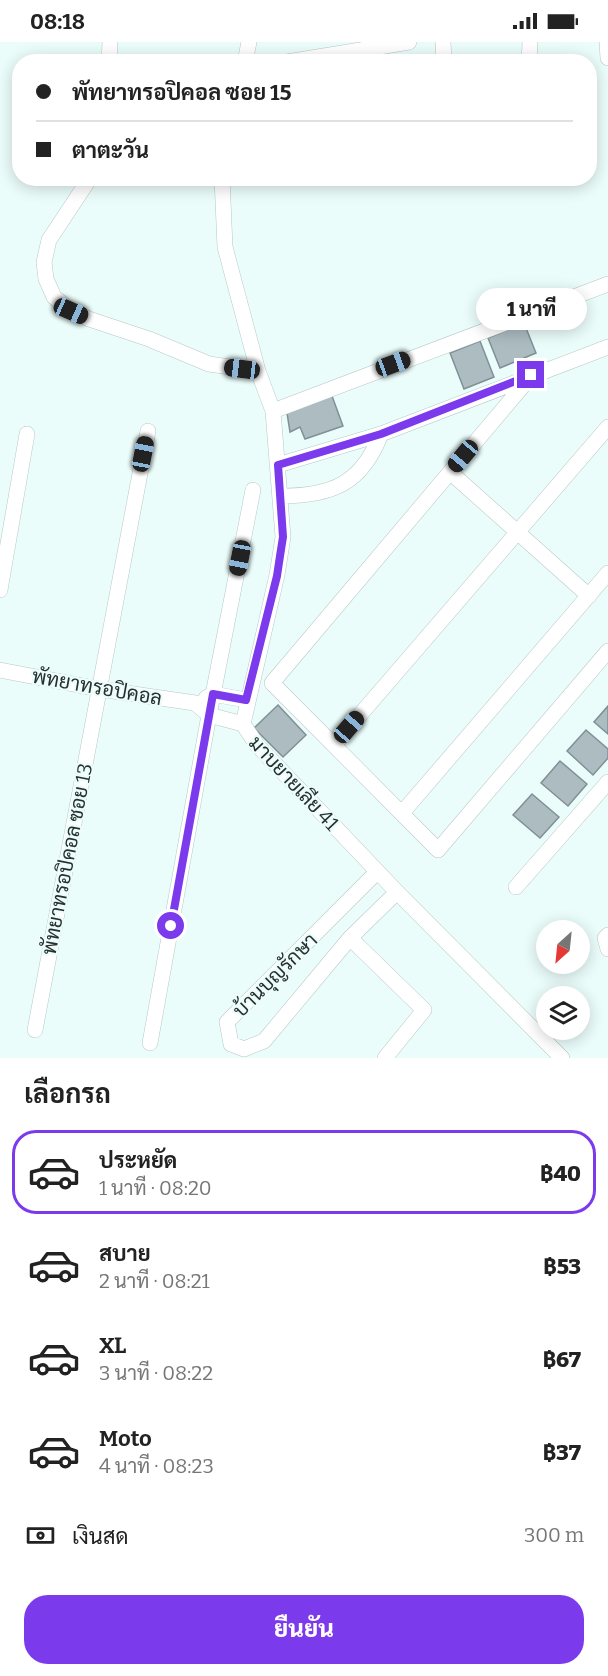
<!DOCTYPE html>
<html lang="th">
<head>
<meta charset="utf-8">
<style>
	:root { --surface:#fff; --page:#f2f2f2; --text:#222; --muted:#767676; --line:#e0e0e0; --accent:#7c3aed }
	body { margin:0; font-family:Bitter,Sarabun,serif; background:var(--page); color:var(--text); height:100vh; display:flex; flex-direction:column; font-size:22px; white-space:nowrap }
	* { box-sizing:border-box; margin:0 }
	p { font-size:20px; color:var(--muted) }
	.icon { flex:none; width:33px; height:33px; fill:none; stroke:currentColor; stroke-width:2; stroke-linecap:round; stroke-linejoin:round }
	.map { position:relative; height:1016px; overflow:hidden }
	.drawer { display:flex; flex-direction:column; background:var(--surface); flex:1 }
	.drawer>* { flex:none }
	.guide { position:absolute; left:12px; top:12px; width:585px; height:132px; border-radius:24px; box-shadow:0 3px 15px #0003; display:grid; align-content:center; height:132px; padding:0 24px; background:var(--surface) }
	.needle { width:39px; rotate:207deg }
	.controls { position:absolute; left:536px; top:878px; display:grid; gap:12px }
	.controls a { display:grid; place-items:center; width:54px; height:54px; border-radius:50%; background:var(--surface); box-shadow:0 3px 15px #0003; font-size:30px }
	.end { position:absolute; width:27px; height:27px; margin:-14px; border:8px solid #7c3aed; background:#fff; box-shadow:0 0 0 3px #fff }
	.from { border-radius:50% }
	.bubble { position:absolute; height:42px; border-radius:21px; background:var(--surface); box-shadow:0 3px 15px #0003; font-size:20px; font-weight:800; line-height:42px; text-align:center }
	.car { position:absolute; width:18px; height:36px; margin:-18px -9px; border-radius:8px; box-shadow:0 0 4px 2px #0007; background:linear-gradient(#222 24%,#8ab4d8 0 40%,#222 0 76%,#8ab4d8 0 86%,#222 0) }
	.guide b { display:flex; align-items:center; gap:21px; height:57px; font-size:22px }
	.guide b+b { border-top:2px solid var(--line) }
	.guide i { width:15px; height:15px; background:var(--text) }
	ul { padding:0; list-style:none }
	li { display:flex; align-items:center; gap:18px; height:84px; margin:0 12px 9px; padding:0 12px; border:3px solid transparent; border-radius:24px }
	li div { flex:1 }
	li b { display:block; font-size:22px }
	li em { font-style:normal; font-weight:800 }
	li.current { border-color:var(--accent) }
	li>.icon { width:54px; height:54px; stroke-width:1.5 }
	h2 { padding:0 24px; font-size:27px; line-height:72px }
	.pay { display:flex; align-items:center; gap:15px; height:66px; padding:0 24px; font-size:22px }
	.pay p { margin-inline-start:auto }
	.primary-button { display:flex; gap:12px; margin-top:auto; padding:12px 24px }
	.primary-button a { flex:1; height:69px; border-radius:24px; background:var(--accent); color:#fff; font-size:24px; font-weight:800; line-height:69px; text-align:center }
	.status { display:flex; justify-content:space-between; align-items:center; height:42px; padding:0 30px; background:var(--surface); direction:ltr }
	.status svg { height:16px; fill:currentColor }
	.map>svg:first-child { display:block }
</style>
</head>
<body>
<div class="status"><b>08:18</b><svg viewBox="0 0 49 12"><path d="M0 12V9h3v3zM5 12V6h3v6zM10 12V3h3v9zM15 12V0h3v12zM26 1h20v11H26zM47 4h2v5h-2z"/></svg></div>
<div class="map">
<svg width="608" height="1016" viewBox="0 0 608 1016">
	<rect width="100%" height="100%" fill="#ebfdfb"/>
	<path fill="#acbcc1" stroke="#819096" stroke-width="1.5" d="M524,281l12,30 -36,15 -12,-30z
		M480,299l14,36 -30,12 -14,-36z
		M332,354l11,30 -38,13 -5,-12 -10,5 -3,-19z
		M278,663l28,30 -23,22 -29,-29z
		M608,664v28l-14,-12z
		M586,688l22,19v9l-15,17 -26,-24z
		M560,719l27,23 -19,22 -27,-23z
		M532,752l27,23 -19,21 -27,-23z"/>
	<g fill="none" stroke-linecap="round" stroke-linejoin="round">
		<g stroke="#b7c8c6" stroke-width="16">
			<path id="minor" d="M443,0l1,20
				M607,0l1,16
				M109,20l1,-20
				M245,20l4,-20
				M287,20l122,-20
				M529,20l1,-20
				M90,136l-41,62 -5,22 2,17 8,18 17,14 18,8 60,20 60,25 49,7
				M222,136l3,69 33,124 15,40 10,126 -6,38 -34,149 14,21 140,147 165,166
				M532,333l-260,308 166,167 170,-199
				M273,369l335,-127
				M278,423l103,-31 227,-87
				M450,430l139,124
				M281,454c52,0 81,-13 100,-62
				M0,548l27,-156
				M0,628l99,19 96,14 14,12 34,9
				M206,656l7,-4 33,6
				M334,703l274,-318
				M402,771l206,-240
				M377,830l-150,150 4,22 13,5 20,-8 86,-103 47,-46
				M516,845l92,-105
				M608,893l-3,3 3,11
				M350,896l74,72 -39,48
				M35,988l113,-599
				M150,1001l59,-328 44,-225"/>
		</g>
		<use href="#minor" stroke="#fff" stroke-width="15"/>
	</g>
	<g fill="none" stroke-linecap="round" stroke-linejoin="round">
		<path stroke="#7c3aed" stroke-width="8" d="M171,884l42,-232 33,6 31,-124 3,-20 3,-19 -5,-72 103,-31 150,-59"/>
	</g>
	<g text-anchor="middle" stroke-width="4.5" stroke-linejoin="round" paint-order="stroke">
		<g font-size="20" fill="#282f2e" stroke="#ebfdfb">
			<text transform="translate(97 645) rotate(10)" y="7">พัทยาทรอปิคอล</text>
			<text transform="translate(294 741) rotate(47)" y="7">มาบยายเลีย 41</text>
			<text transform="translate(67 817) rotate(-79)" y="7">พัทยาทรอปิคอล ซอย 13</text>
			<text transform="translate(275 933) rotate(-45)" y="7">บ้านบุญรักษา</text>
		</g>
	</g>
</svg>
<div class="controls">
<a><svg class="needle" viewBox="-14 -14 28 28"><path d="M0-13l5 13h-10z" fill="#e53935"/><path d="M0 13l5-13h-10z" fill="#767676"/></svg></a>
<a><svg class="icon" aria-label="layers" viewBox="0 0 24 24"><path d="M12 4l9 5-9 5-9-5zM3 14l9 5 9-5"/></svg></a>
</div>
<i class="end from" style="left:171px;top:884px"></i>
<i class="end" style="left:531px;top:333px"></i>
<div class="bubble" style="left:476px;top:246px;width:111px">1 นาที</div>
<i class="car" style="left:71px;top:269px;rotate:114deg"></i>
<i class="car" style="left:393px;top:322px;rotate:70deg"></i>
<i class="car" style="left:242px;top:327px;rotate:277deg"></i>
<i class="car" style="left:143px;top:412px;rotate:11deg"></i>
<i class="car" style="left:463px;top:414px;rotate:220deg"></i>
<i class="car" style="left:240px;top:516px;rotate:191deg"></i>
<i class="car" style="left:349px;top:685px;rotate:41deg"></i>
<div class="guide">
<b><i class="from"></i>พัทยาทรอปิคอล ซอย 15</b>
<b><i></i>ตาตะวัน</b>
</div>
</div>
<section class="drawer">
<h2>เลือกรถ</h2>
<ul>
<li class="current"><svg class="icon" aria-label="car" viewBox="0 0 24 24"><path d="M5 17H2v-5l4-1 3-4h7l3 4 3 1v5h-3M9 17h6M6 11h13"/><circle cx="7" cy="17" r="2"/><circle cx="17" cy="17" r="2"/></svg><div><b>ประหยัด</b><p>1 นาที · 08:20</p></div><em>฿40</em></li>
<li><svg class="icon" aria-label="car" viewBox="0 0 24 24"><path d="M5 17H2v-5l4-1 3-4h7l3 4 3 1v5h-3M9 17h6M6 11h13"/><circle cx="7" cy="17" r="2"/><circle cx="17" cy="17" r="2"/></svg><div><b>สบาย</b><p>2 นาที · 08:21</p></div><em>฿53</em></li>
<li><svg class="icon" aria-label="car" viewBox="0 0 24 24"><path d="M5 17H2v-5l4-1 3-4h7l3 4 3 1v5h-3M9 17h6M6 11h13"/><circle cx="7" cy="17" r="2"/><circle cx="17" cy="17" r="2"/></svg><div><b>XL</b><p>3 นาที · 08:22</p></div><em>฿67</em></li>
<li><svg class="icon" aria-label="car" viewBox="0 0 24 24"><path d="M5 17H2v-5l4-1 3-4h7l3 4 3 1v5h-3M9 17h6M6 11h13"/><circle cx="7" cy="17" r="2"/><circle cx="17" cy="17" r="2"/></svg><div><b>Moto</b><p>4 นาที · 08:23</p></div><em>฿37</em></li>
</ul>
<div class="pay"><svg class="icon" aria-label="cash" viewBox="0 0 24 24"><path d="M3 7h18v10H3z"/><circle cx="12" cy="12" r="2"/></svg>เงินสด<p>300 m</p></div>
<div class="primary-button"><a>ยืนยัน</a></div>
</section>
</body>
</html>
